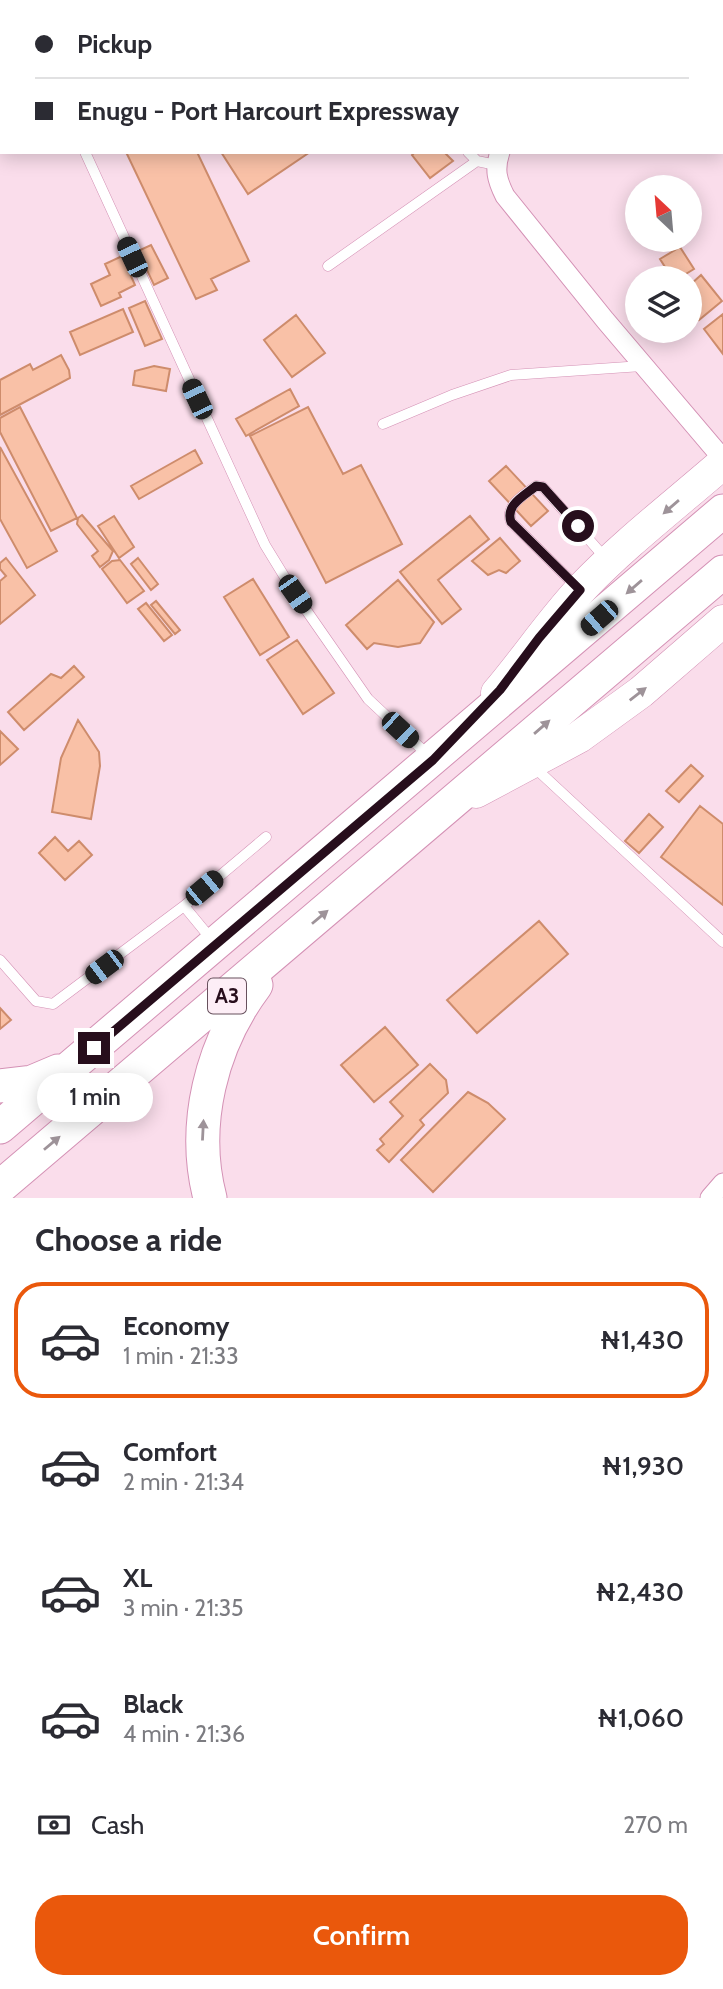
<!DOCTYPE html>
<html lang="en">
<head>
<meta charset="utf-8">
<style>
	:root { --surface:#fff; --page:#f7f7f7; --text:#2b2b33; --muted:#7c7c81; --line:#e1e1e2; --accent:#ea580c }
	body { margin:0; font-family:Cabin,sans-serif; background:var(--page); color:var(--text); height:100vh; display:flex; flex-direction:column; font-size:26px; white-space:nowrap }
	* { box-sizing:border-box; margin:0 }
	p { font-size:23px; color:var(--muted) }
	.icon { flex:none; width:38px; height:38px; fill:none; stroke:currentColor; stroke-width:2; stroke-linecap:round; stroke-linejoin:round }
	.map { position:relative; height:1198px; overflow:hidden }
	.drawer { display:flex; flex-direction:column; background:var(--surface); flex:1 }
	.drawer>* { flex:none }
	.hud { position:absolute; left:0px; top:0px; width:724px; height:154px; box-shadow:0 4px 18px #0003; display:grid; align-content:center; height:154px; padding:0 35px; background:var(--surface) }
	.needle { width:46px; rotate:334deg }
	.tools { position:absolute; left:625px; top:175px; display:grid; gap:14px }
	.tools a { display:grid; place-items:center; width:77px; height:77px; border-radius:50%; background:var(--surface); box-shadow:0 4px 18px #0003; font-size:35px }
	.end { position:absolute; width:32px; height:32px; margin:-16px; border:9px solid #270e1c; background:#fff; box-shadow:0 0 0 4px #fff }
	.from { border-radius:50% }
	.bubble { position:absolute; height:49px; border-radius:24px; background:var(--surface); box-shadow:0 4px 18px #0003; font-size:23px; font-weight:600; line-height:49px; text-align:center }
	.car { position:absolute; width:21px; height:42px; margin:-21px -10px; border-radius:9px; box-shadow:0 0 5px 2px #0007; background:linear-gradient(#222 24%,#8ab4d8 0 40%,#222 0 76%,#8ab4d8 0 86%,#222 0) }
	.hud b { display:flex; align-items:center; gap:24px; height:66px; font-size:26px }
	.hud b+b { border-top:2px solid var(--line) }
	.hud i { width:18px; height:18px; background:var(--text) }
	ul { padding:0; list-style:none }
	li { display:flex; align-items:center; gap:21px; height:116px; margin:0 14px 10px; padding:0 21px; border:4px solid transparent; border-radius:28px }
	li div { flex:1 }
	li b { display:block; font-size:26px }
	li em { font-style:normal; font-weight:600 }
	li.on { border-color:var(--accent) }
	li>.icon { width:63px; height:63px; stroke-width:1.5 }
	h2 { padding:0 35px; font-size:32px; line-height:84px }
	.pay { display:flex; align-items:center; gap:18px; height:77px; padding:0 35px; font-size:26px }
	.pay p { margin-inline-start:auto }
	.button { display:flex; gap:14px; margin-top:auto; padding:14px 35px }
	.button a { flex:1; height:80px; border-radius:28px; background:var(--accent); color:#fff; font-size:28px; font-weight:600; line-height:80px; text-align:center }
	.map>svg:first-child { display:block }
</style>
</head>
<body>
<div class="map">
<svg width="723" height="1198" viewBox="0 0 723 1198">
	<rect width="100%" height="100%" fill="#faddeb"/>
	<path fill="#f9c1a7" stroke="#ce8c6c" stroke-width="2" d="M64,0h42l1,2h-42z
		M190,0h119l1,2h-124z
		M126,152h71l52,109 -38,18 6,11 -21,9z
		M221,152h89l-62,42z
		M415,152h29l9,9 -23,17 -18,-23z
		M151,245l17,33 -14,7 -16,-34z
		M680,247l14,22 -15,9h-7l-12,-19z
		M122,256l13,29 -16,8 2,4 -20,9 -10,-22 19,-9 -5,-11z
		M701,275l21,26 -23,19 -9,-12v-23z
		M145,301l17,38 -17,7 -16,-38z
		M123,309l10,23 -53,23 -10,-23z
		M723,314v40l-19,-25z
		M296,315l29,38 -33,24 -28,-37z
		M61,355l8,15 1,8 -70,37v-35l30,-16 3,6z
		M154,366l16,3 -4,22 -33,-6 2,-14z
		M290,389l9,17 -53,30 -10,-17z
		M20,407l57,111 -26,13 -51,-99v-14z
		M308,407l35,67 18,-9 41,79 -76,39 -76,-147z
		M0,447l57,104 -30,17 -27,-49z
		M195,450l7,13 -63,36 -8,-13z
		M506,466l42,45 -17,15 -42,-45z
		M82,515l31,36 -4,9 -9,7 -8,-11 6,-5 -21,-27 1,-6z
		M114,516l20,31 -15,11 -21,-32z
		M470,516l19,23 -51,41 23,29 -19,15 -42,-52z
		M500,538l20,23 -14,12 -7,-3 -11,5 -16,-14z
		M6,558l29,37 -35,29v-43l6,-5 -6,-7v-6z
		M138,558l20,26 -7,6 -20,-26z
		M120,560l24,31 -17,12 -25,-34 10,-8z
		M253,579l36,58 -29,18 -36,-58z
		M398,580l36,42 -14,21 -22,4 -24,-4 -7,6 -21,-24z
		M156,601l24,29 -5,4 -24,-29z
		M146,603l26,32 -8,6 -26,-32z
		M297,640l37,53 -31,21 -36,-54z
		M74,666l10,11 -60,53 -16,-18 43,-38 10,4z
		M78,720l21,32 1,14 -9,53 -39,-7 9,-54z
		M0,731l18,18 -18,16z
		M691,765l12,11 -24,26 -13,-11z
		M700,806l23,18v81l-62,-48z
		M649,814l14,13 -24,26 -14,-12z
		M55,837l13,14 11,-10 13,14 -27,25 -26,-27z
		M539,921l29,33 -91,79 -30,-33z
		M0,1008l11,12 -11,9z
		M385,1027l33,38 -44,37 -33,-37z
		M430,1064l16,16 2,13 -28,27 4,5 -35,37 -12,-12 7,-6 -4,-5 23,-23 -13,-14z
		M468,1092l20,11 17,16 -72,73 -32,-32z"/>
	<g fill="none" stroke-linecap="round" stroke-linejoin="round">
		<g stroke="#d491b5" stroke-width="11">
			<path id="service" d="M18,0v2
				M388,0v2
				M547,0l2,2
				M85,152l180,393 30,49 73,105 60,56
				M468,152l9,9 19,4
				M328,266l149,-105
				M383,424l69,-29 59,-20 131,-9
				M577,587l-66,-65c-6,-17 12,-26 25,-36l7,1 63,72
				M533,766l190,176
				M184,906l82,-69
				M0,960l36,41 17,3 131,-98 28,34"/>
		</g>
		<g stroke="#d491b5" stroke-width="21">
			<path id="minor" d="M707,2l3,-2
				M500,152c-6,18 -3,28 5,44l100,124 118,139
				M710,1198l13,-15"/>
		</g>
		<g stroke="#d491b5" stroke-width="33">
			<path id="primary" d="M497,693c29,-34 54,-72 85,-105 43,-45 94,-84 141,-125
				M476,792l103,-55 62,-45 82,-71"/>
		</g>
		<g stroke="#d491b5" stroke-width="35">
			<path id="trunk" d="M0,1086l32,-4 26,-11
				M0,1127l723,-616
				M0,1187l723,-615
				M210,1198c-19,-73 1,-153 46,-213"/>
		</g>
		<use href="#service" stroke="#fff" stroke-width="10"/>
		<use href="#minor" stroke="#fff" stroke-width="19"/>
		<use href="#primary" stroke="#fff" stroke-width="32"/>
		<use href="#trunk" stroke="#fff" stroke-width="33"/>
	</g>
	<defs><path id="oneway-solid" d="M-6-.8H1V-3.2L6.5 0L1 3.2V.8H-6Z" transform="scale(1.75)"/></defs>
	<g fill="#9e9399">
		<use href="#oneway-solid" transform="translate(671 507) rotate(139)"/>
		<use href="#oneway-solid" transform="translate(634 587) rotate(139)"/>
		<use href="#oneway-solid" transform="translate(638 694) rotate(-38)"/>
		<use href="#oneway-solid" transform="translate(542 727) rotate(-41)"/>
		<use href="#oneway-solid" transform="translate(320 917) rotate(-40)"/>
		<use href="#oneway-solid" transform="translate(203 1130) rotate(-87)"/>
		<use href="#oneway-solid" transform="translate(52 1143) rotate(-40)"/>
	</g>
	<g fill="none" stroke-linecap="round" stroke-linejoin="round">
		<path stroke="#270e1c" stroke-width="9" d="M94,1048l339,-288 67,-70 39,-52 41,-48 -69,-68c-6,-17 13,-26 25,-36l7,1 35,39"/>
	</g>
	<g text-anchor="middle" stroke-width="6" stroke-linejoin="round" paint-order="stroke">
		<rect fill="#fdeef6" stroke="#67515d" stroke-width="2" x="208" y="978.5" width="38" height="35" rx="5"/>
		<g font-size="21" font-weight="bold" fill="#270e1c">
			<text x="227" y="1003">A3</text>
		</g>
	</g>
</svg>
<div class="tools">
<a><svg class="needle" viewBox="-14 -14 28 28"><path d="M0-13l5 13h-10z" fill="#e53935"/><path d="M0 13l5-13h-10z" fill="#7c7c81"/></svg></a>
<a><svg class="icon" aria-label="layers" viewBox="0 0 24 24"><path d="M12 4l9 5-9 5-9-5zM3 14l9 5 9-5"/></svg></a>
</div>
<i class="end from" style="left:578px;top:526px"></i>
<i class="end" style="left:94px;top:1048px"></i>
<div class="bubble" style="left:37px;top:1073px;width:116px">1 min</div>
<i class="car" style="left:132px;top:257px;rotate:335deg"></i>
<i class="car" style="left:197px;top:399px;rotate:335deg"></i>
<i class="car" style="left:295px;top:594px;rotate:145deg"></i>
<i class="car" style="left:599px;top:618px;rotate:229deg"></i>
<i class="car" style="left:400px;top:730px;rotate:133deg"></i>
<i class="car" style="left:204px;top:888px;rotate:50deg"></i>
<i class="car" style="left:104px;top:967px;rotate:233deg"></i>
<div class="hud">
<b><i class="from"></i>Pickup</b>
<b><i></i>Enugu - Port Harcourt Expressway</b>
</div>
</div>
<section class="drawer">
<h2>Choose a ride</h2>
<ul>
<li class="on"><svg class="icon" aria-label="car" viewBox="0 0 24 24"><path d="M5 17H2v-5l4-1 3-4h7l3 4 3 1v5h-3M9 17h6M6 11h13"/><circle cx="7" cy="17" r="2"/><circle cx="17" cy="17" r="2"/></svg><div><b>Economy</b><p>1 min · 21:33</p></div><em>₦1,430</em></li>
<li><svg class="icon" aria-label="car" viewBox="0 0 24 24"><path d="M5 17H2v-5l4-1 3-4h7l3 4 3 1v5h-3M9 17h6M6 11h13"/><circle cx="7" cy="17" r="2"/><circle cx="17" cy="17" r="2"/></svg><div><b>Comfort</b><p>2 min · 21:34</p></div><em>₦1,930</em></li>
<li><svg class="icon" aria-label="car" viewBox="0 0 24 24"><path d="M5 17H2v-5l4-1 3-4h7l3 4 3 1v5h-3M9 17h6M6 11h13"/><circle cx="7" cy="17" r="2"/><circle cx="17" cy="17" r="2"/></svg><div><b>XL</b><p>3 min · 21:35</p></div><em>₦2,430</em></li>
<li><svg class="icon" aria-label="car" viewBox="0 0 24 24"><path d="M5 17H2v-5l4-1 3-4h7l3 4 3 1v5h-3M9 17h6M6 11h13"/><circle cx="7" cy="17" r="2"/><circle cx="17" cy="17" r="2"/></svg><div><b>Black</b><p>4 min · 21:36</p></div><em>₦1,060</em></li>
</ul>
<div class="pay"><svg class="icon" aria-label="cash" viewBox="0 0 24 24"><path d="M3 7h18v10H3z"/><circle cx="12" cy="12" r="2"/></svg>Cash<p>270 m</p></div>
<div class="button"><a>Confirm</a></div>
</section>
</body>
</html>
